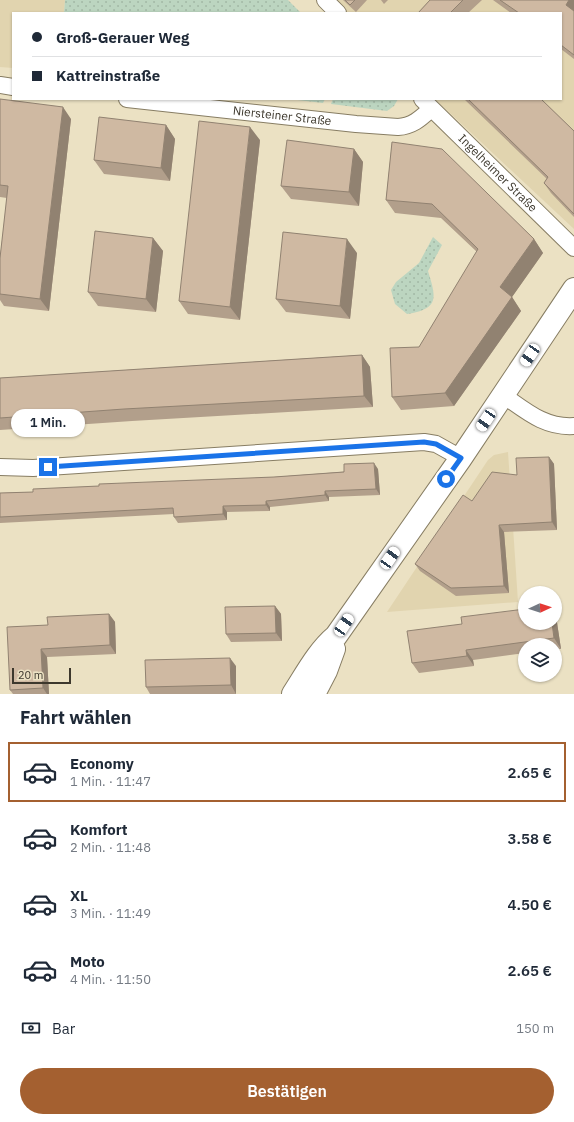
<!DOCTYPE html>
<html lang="de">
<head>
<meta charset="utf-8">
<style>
	:root { --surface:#fff; --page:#f6f6f7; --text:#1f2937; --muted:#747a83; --line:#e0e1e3; --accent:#a46030 }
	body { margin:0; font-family:"IBM Plex Sans",sans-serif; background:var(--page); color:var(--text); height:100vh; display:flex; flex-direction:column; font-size:15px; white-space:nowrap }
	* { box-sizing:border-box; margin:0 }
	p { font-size:13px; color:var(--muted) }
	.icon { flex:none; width:22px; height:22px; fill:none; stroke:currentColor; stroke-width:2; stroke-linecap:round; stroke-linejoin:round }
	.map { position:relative; height:694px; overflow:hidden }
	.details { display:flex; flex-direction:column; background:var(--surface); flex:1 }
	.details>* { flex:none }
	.guide { position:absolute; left:12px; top:12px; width:550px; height:88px; border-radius:0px; box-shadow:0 1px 3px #0004; display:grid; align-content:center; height:88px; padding:0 20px; background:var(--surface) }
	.needle { width:26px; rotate:87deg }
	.tools { position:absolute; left:518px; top:586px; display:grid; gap:8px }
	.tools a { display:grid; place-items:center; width:44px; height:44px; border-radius:50%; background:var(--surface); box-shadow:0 1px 3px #0004; font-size:20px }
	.scale { position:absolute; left:12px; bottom:10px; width:59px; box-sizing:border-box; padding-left:4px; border:2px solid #3d382d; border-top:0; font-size:11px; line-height:14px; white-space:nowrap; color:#3d382d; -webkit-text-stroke:3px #ebe1c3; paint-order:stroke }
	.end { position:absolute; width:18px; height:18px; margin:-9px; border:5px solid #1a73e8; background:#fff; box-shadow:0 0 0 2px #fff }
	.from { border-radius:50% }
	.bubble { position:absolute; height:28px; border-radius:14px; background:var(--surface); box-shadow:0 1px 3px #0004; font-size:13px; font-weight:600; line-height:28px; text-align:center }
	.car { position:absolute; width:12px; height:24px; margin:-12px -6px; border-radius:5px; box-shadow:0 0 3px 1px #0007; background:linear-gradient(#fff 24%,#345 0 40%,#fff 0 76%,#345 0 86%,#fff 0) }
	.guide b { display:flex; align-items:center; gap:14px; height:38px; font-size:15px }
	.guide b+b { border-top:1px solid var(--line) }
	.guide i { width:10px; height:10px; background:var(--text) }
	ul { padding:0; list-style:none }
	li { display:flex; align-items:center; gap:12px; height:60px; margin:0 8px 6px; padding:0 12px; border:2px solid transparent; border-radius:0px }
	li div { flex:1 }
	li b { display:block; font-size:15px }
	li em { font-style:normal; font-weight:600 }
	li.current { border-color:var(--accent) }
	li>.icon { width:36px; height:36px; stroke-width:1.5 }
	h2 { padding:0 20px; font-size:18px; line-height:48px }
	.pay { display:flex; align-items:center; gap:10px; height:44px; padding:0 20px; font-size:15px }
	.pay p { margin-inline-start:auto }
	.button { display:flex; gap:8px; margin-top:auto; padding:8px 20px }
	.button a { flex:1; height:46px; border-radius:24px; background:var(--accent); color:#fff; font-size:16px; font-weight:600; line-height:46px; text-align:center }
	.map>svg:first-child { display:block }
</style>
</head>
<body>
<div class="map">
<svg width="574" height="694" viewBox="0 0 574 694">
	<defs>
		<pattern id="green-dots" width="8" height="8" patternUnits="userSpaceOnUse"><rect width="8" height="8" fill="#bcd5c0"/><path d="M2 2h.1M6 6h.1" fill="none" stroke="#a2b8a5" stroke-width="1.8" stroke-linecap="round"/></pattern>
	</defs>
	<rect width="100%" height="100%" fill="#ebe1c3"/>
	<path fill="#e1d4af" d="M0,0h65l-1,13h-51v55l-13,-1z
		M325,0h249v229l-139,-130h126v-86h-223z
		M508,452l10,150 -131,10 101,-152 6,-5z"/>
	<path fill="url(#green-dots)" d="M65,0h223l13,13h-237z
		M289,99h36l-2,4z
		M333,99h65l-4,7 -7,5 -56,-7z
		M433,237l9,8 -14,26c8,26 12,38 -21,43l-12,-10 -4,-14 5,-8 23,-19z"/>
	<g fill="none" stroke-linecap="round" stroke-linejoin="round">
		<g stroke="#877d63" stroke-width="18">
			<g id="street">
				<path d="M325,0l13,13"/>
				<path d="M0,85l13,2"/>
				<path id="s1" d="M127,99l229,25 42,3c15,-1 23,-9 33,-18"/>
				<path id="s2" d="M422,99l152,149"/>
				<path d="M503,395c23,16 42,33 71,31"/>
				<path d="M0,467l33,1 391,-26 12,2 25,14"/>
			</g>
		</g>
		<g stroke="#877d63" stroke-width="24">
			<path id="secondary" d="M293,694c13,-20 25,-43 43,-58l125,-178 113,-169
				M314,694l12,-23 8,-22"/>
		</g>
		<use href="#street" stroke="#fff" stroke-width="16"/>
		<use href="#secondary" stroke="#fff" stroke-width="22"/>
	</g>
	<path fill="#b29f8b" d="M343,0h24l-11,12z
		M381,0h7l-4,4z
		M430,0h52l-14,13h-50z
		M493,0h81v59l-13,-10v-36h-50z
		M0,99l71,20 -22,192 -45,-5 -4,-6v-42l7,-60 -7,-1z
		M464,99h77l33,32v86l-23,-24 -7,-10 3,-4z
		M166,125l9,14 -5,42 -66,-7 -10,-14z
		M260,140l-20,180 -52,-6 -9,-13z
		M392,142l142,97 9,14 -31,44 9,14 -67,95 -53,4 -9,-13 27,-50 58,-95 -36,-34 -46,-5 -9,-13z
		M354,149l9,13 -4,44 -68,-7 -10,-13z
		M153,238l10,13 -7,61 -58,-6 -10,-14z
		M357,253l-7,66 -64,-7 -10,-13z
		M362,355l8,12 3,40 -241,14 -132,9v-52z
		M549,457l5,7 3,66 -53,2 5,61 -53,3 -36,-25 -5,-7 57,-63z
		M378,469l2,26 -51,2v4l-59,6v4l-43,1v8l-49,3 -4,-6v-3l-174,9v-30l33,-1 66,-6 175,-9z
		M275,606l6,8 1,27 -51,1 -5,-8z
		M109,614l6,8 1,32 -69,3 2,37h-36l-3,-4 38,-65z
		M555,614l1,2 5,33h-6v-4h-30v8l-52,7 1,6 -55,7 -7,-10 143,-40z
		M236,666v28h-86l-4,-7z"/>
	<path fill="#918271" d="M569,0h5v13l-8,-8z
		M63,107l8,12 -22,192 -9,-12z
		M166,125l9,14 -5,42 -9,-13z
		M250,127l10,13 -20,180 -10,-13z
		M354,149l9,13 -4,44 -10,-14z
		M153,238l10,13 -7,61 -10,-13z
		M347,239l10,14 -7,66 -10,-13z
		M534,239l9,14 -31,44 9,14 -67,95 -9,-13 55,-106z
		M362,355l8,12 3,40 -9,-11z
		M549,457l5,7 3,66 -5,-8z
		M374,463l4,6 2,26 -4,-6z
		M325,491l4,6v4l-4,-6z
		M266,501l4,6v4l-4,-6z
		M223,506l4,6v8l-4,-6z
		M499,525l5,7 5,61 -5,-7z
		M275,606l6,8 1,27 -6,-8z
		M109,614l6,8 1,32 -6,-9z
		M555,614l1,2 5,33 -7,-11 -2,-15h3z
		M41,649l6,8 2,37h-2l-4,-6z
		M466,650l7,10 1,6 -7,-10z
		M230,658l6,8v28l-5,-9z"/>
	<path fill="#cfb9a2" stroke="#918271" d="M345,0h10l-5,5z
		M430,0h33l-12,12 1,1h-34z
		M500,0h69l-3,5 8,6v44l-13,-10v-32h-42z
		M0,99l63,8 -23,192 -40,-5v-36l8,-72 -8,-1z
		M468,99h73l33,32v83l-30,-31 4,-6z
		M99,117l67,8 -5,43 -67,-8z
		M199,121l51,6 -20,180 -51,-6z
		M287,140l67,9 -5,43 -68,-6z
		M392,142l50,7 92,90 -34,48 12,10 -67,96 -53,4 -2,-49 29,-1 59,-98 -46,-45 -46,-4z
		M95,231l58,7 -7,61 -58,-7z
		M283,232l64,7 -7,67 -64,-7z
		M362,355l2,41 -240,13 -124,9v-40z
		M549,457l3,65 -53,3 5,61 -53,2 -36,-24 48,-69 9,6 20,-29 25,3 -1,-17z
		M374,463l2,26 -51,2v4l-59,6v4l-43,1v8l-49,3 -1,-9 -173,9v-24l33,-1v-3l66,-3v-2l175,-7 70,-5v-8z
		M275,606l1,27 -50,1 -1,-27z
		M525,609v14h27l2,15 -88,12 1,6 -55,7 -5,-32 55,-7 -1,-7z
		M109,614l1,31 -69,4 2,39 -33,2 -3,-63 41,-2 -1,-8z
		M230,658l1,27 -85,2 -1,-27z"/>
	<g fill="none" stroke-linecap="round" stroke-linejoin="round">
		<path stroke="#1a73e8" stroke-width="5" d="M48,467l376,-25 12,2 25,14 -15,21"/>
	</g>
	<g text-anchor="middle" stroke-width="4" stroke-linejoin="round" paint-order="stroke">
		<g font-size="12" fill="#3d382d" stroke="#ebe1c3">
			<text dy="4" stroke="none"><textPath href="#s1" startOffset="156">Niersteiner Straße</textPath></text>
			<text dy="4" stroke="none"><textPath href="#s2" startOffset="106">Ingelheimer Straße</textPath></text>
		</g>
	</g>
</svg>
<div class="tools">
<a><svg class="needle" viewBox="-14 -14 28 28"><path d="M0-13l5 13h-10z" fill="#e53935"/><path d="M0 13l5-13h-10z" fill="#747a83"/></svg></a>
<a><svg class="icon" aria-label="layers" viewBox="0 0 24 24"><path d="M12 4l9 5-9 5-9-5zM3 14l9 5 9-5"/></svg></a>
</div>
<div class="scale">20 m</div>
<i class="end from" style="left:446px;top:479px"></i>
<i class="end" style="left:48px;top:467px"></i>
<div class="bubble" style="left:11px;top:409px;width:74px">1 Min.</div>
<i class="car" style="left:530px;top:355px;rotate:214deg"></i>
<i class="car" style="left:486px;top:420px;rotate:214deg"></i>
<i class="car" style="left:390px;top:558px;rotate:35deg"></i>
<i class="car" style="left:344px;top:625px;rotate:34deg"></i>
<div class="guide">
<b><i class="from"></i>Groß-Gerauer Weg</b>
<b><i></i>Kattreinstraße</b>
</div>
</div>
<section class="details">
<h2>Fahrt wählen</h2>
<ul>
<li class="current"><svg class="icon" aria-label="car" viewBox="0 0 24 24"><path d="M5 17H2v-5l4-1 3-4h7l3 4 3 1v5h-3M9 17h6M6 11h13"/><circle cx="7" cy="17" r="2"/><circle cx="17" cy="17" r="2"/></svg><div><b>Economy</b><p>1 Min. · 11:47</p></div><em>2.65 €</em></li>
<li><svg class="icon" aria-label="car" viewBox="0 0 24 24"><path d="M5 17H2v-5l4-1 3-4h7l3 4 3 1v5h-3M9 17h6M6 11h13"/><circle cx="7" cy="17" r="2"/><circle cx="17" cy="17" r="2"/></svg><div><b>Komfort</b><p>2 Min. · 11:48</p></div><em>3.58 €</em></li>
<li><svg class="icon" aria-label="car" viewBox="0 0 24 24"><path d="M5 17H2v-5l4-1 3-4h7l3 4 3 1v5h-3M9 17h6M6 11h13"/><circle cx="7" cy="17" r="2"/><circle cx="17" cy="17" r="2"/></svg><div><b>XL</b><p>3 Min. · 11:49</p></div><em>4.50 €</em></li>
<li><svg class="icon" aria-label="car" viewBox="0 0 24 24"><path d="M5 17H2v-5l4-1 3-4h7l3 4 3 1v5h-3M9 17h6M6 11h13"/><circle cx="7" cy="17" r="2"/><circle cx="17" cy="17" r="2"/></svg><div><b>Moto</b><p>4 Min. · 11:50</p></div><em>2.65 €</em></li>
</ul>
<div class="pay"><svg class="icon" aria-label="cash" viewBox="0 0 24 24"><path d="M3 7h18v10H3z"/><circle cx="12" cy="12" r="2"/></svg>Bar<p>150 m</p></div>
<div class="button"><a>Bestätigen</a></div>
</section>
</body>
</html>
